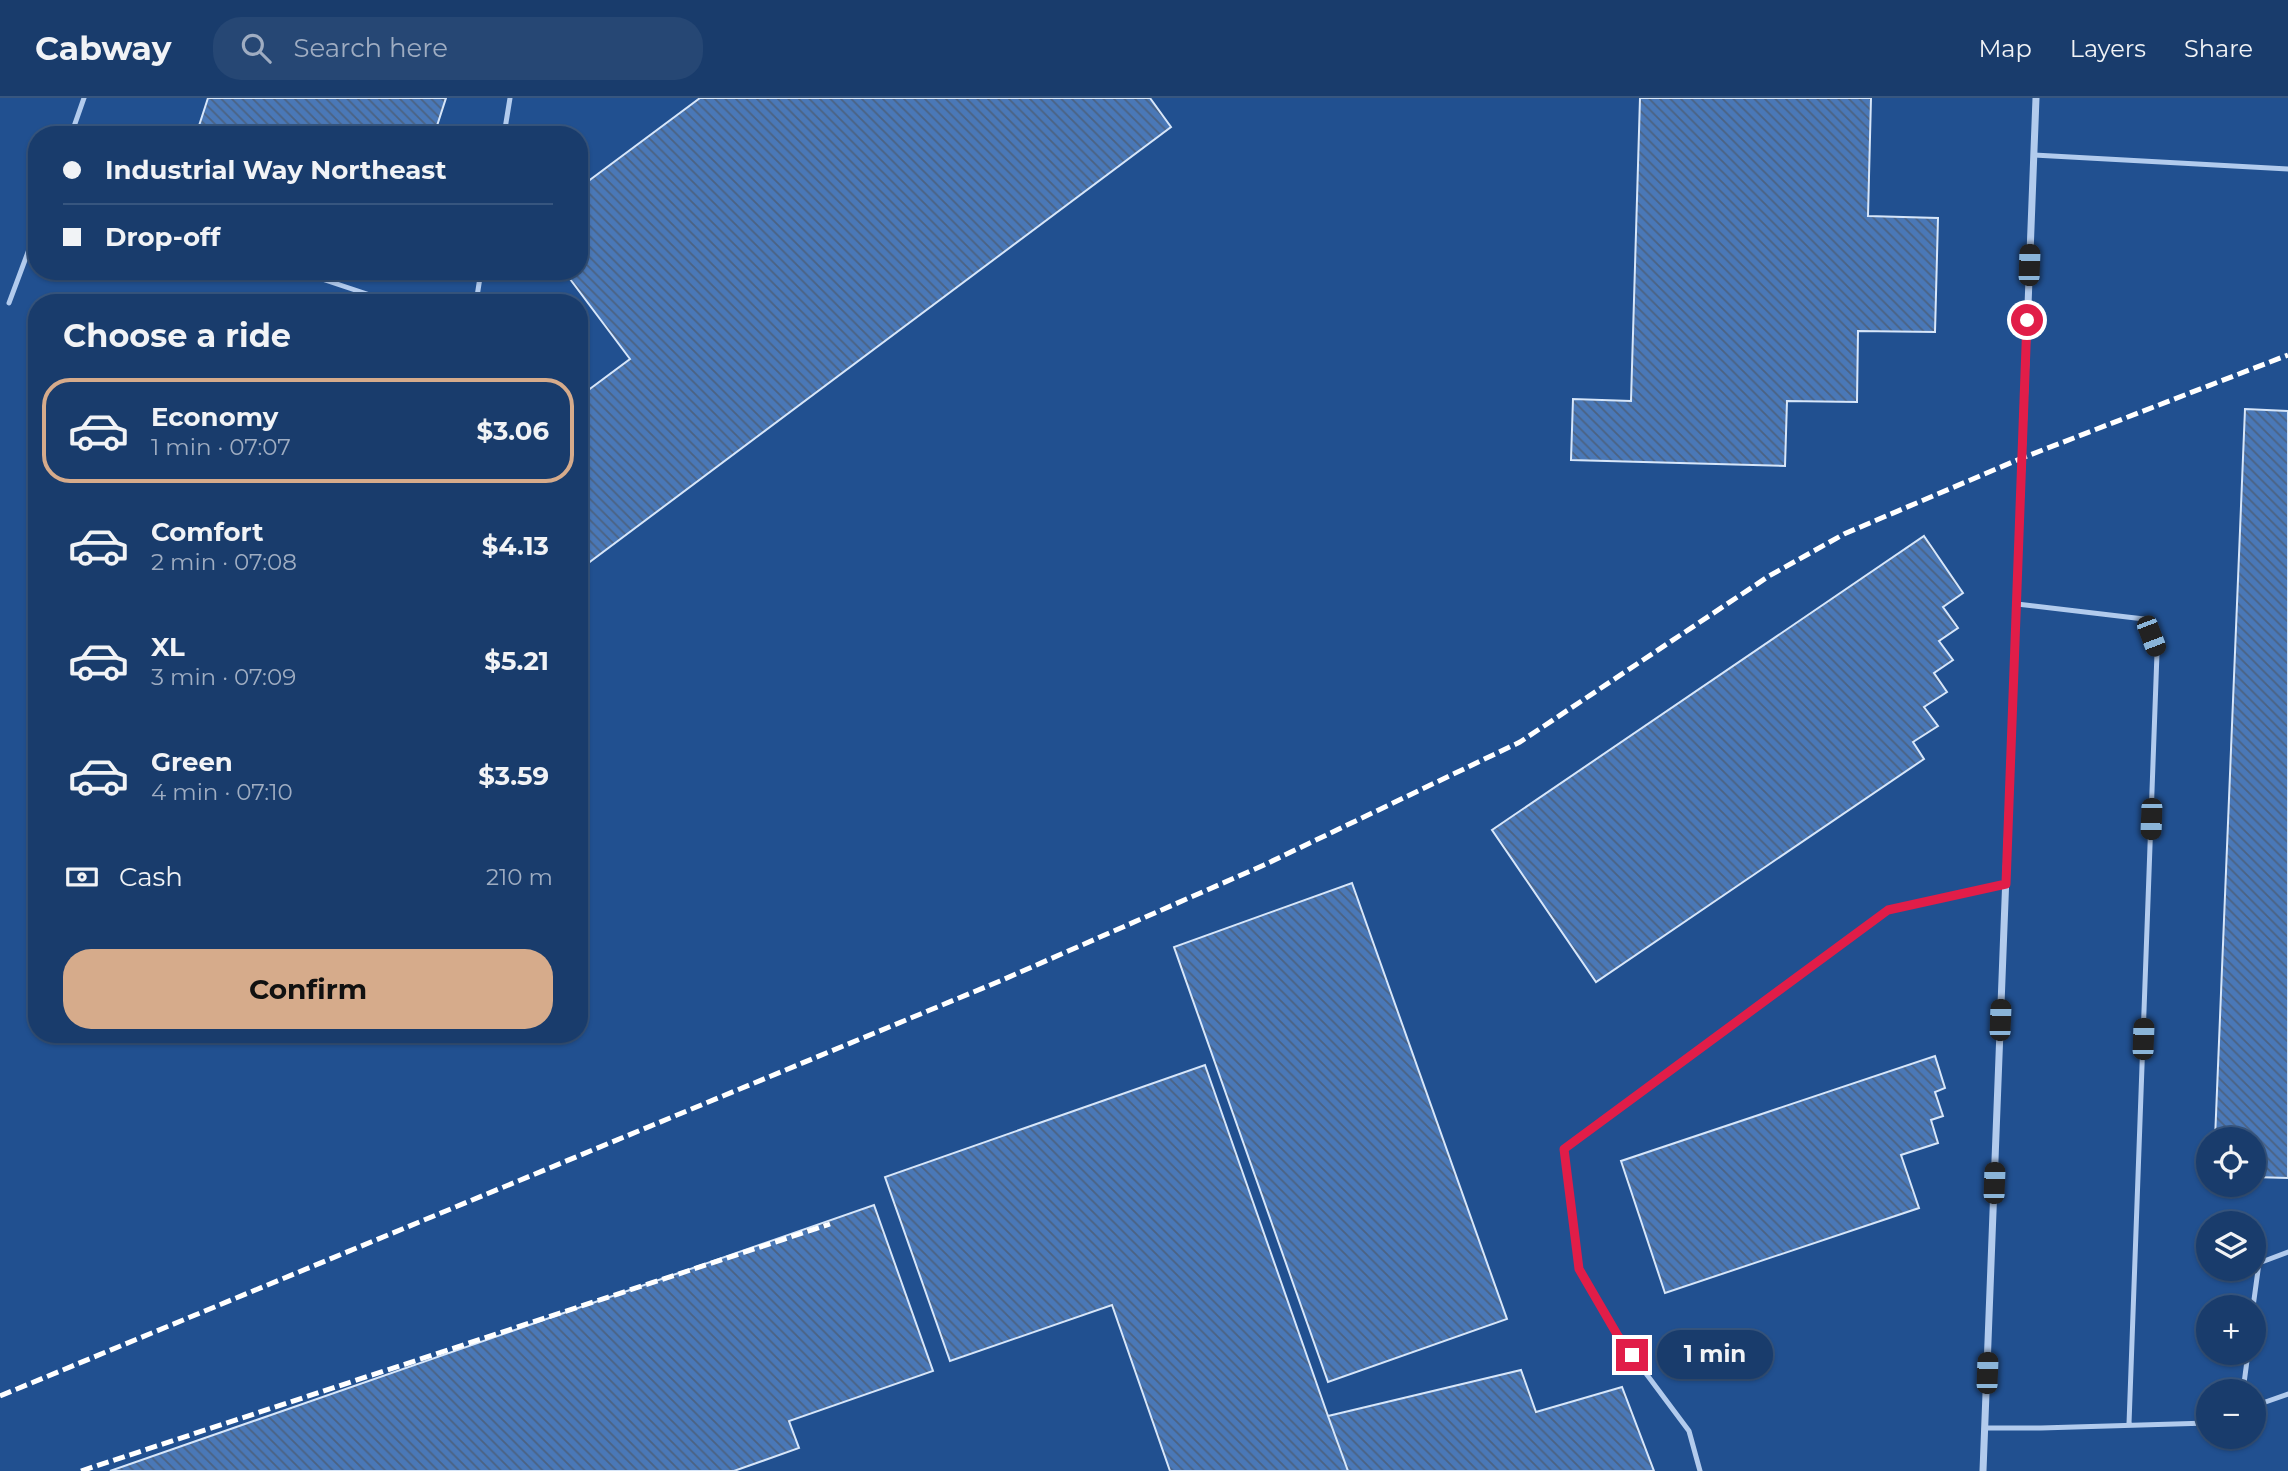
<!DOCTYPE html>
<html lang="en">
<head>
<meta charset="utf-8">
<style>
	:root { --surface:#193c6c; --page:#264774; --text:#f1f3f6; --muted:#9fadc2; --line:#37567f; --accent:#d6ab8b }
	body { margin:0; font-family:Montserrat,sans-serif; background:var(--page); color:var(--text); height:100vh; display:flex; flex-direction:column; font-size:26px; white-space:nowrap }
	* { box-sizing:border-box; margin:0 }
	p { font-size:23px; color:var(--muted) }
	.icon { flex:none; width:38px; height:38px; fill:none; stroke:currentColor; stroke-width:2; stroke-linecap:round; stroke-linejoin:round }
	.map { position:relative; flex:1; overflow:hidden }
	.details { position:absolute; left:28px; top:196px; width:560px; height:749px; display:flex; flex-direction:column; background:var(--surface); border-radius:28px; box-shadow:0 2px 5px #0004,0 0 0 2px var(--line) }
	.details>* { flex:none }
	.guide { position:absolute; left:28px; top:28px; width:560px; height:154px; border-radius:28px; box-shadow:0 2px 5px #0004,0 0 0 2px var(--line); display:grid; align-content:center; height:154px; padding:0 35px; background:var(--surface) }
	.fabs { position:absolute; left:2196px; top:1029px; display:grid; gap:14px }
	.fabs a { display:grid; place-items:center; width:70px; height:70px; border-radius:50%; background:var(--surface); box-shadow:0 2px 5px #0004,0 0 0 2px var(--line); font-size:35px }
	.end { position:absolute; width:32px; height:32px; margin:-16px; border:9px solid #e11d48; background:#fff; box-shadow:0 0 0 4px #fff }
	.from { border-radius:50% }
	.bubble { position:absolute; height:49px; border-radius:24px; background:var(--surface); box-shadow:0 2px 5px #0004,0 0 0 2px var(--line); font-size:23px; font-weight:700; line-height:49px; text-align:center }
	.car { position:absolute; width:21px; height:42px; margin:-21px -10px; border-radius:9px; box-shadow:0 0 5px 2px #0007; background:linear-gradient(#222 24%,#8ab4d8 0 40%,#222 0 76%,#8ab4d8 0 86%,#222 0) }
	.guide b { display:flex; align-items:center; gap:24px; height:66px; font-size:26px }
	.guide b+b { border-top:2px solid var(--line) }
	.guide i { width:18px; height:18px; background:var(--text) }
	ul { padding:0; list-style:none }
	li { display:flex; align-items:center; gap:21px; height:105px; margin:0 14px 10px; padding:0 21px; border:4px solid transparent; border-radius:28px }
	li div { flex:1 }
	li b { display:block; font-size:26px }
	li em { font-style:normal; font-weight:700 }
	li.active { border-color:var(--accent) }
	li>.icon { width:63px; height:63px; stroke-width:1.5 }
	h2 { padding:0 35px; font-size:32px; line-height:84px }
	.pay { display:flex; align-items:center; gap:18px; height:77px; padding:0 35px; font-size:26px }
	.pay p { margin-inline-start:auto }
	.primary-button { display:flex; gap:14px; margin-top:auto; padding:14px 35px }
	.primary-button a { flex:1; height:80px; border-radius:28px; background:var(--accent); color:#111; font-size:28px; font-weight:700; line-height:80px; text-align:center }
	header { display:flex; align-items:center; gap:42px; box-sizing:border-box; height:98px; padding:0 35px; background:var(--surface); border-bottom:2px solid var(--line) }
	header strong { font-size:33px }
	nav { display:flex; gap:38px; margin-inline-start:auto; font-size:24px }
	.search { width:490px; height:63px; background:var(--page); display:flex; align-items:center; gap:18px; box-sizing:border-box; padding:0 24px; border-radius:28px; color:var(--muted); font-size:26px }
	.map>svg:first-child { display:block }
</style>
</head>
<body>
<header>
<strong>Cabway</strong>
<div class="search"><svg class="icon" aria-label="search" viewBox="0 0 24 24"><circle cx="10" cy="10" r="6"/><path d="M15 15l6 6"/></svg>Search here</div>
<nav><a>Map</a><a>Layers</a><a>Share</a></nav>
</header>
<div class="map">
<svg width="2288" height="1373" viewBox="0 0 2288 1373">
	<defs>
		<pattern id="building-back-hatch" width="6" height="6" patternUnits="userSpaceOnUse" patternTransform="scale(1.75)"><rect width="6" height="6" fill="#4a78b7"/><path d="M-1 5l2 2M0 0l6 6M5-1l2 2" fill="none" stroke="#4b6282"/></pattern>
	</defs>
	<rect width="100%" height="100%" fill="#215090"/>
	<path fill="url(#building-back-hatch)" stroke="#d7e6f9" stroke-width="2" d="M208,0h238l-12,37h-238z
		M700,0h450l21,29 -592,443v-173l51,-38 -66,-88h15v-83z
		M1640,0h231l-3,118 70,2 -3,114 -77,-1 -1,71 -70,-1 -2,65 -214,-6 2,-61 58,2z
		M2245,311l43,2v767l-34,-1v-38h-39z
		M1924,438l39,57 -20,14 15,21 -19,13 14,19 -19,13 13,19 -23,15 14,19 -25,16 11,17 -328,223 -104,-152z
		M1352,785l155,436 -179,63 -154,-435z
		M1935,958l10,32 -10,4 8,24 -12,4 7,23 -37,12 18,53 -254,85 -44,-132z
		M1205,967l123,351 20,55h-178l-58,-166 -162,56 -65,-184z
		M874,1107l59,166 -144,50 10,27 -65,23h-624z
		M1521,1272l15,42 86,-25 32,84h-306l-20,-55z"/>
	<g fill="none" stroke-linecap="round" stroke-linejoin="round">
		<path stroke="#b2cbed" stroke-width="5" d="M71,37l13,-37
			M504,37l6,-37
			M2034,57l254,14
			M298,173l96,32
			M9,205l28,-75
			M476,205l5,-32
			M2017,506l127,15 13,34 -28,771
			M2253,1209l6,-44 29,-11
			M2243,1293l5,-38
			M2254,1308l34,-12
			M1985,1330h56l167,-5
			M1700,1373l-11,-40 -71,-95 -39,-67 -15,-120 323,-239 119,-26"/>
		<path stroke="#b2cbed" stroke-width="7" d="M1983,1373l53,-1373"/>
		<path stroke="#fff" stroke-width="5" stroke-dasharray="12 5" stroke-linecap="butt" d="M0,1298l1000,-415 264,-116 256,-123 249,-166 75,-42 178,-76 266,-103
			M81,1373l749,-247"/>
	</g>
	<g fill="none" stroke-linecap="round" stroke-linejoin="round">
		<path stroke="#e11d48" stroke-width="9" d="M1632,1257l-14,-19 -39,-67 -15,-120 324,-239 118,-26 21,-564"/>
	</g>
</svg>
<div class="fabs">
<a><svg class="icon" aria-label="locate" viewBox="0 0 24 24"><circle cx="12" cy="12" r="6"/><path d="M12 2v4M12 18v4M2 12h4M18 12h4"/></svg></a>
<a><svg class="icon" aria-label="layers" viewBox="0 0 24 24"><path d="M12 4l9 5-9 5-9-5zM3 14l9 5 9-5"/></svg></a>
<a>+</a>
<a>−</a>
</div>
<i class="end from" style="left:2027px;top:222px"></i>
<i class="end" style="left:1632px;top:1257px"></i>
<div class="bubble" style="left:1657px;top:1232px;width:116px">1 min</div>
<i class="car" style="left:2029px;top:167px;rotate:2deg"></i>
<i class="car" style="left:2151px;top:538px;rotate:159deg"></i>
<i class="car" style="left:2151px;top:721px;rotate:182deg"></i>
<i class="car" style="left:2000px;top:922px;rotate:2deg"></i>
<i class="car" style="left:2143px;top:941px;rotate:2deg"></i>
<i class="car" style="left:1994px;top:1085px;rotate:2deg"></i>
<i class="car" style="left:1987px;top:1275px;rotate:2deg"></i>
<div class="guide">
<b><i class="from"></i>Industrial Way Northeast</b>
<b><i></i>Drop-off</b>
</div>
<section class="details">
<h2>Choose a ride</h2>
<ul>
<li class="active"><svg class="icon" aria-label="car" viewBox="0 0 24 24"><path d="M5 17H2v-5l4-1 3-4h7l3 4 3 1v5h-3M9 17h6M6 11h13"/><circle cx="7" cy="17" r="2"/><circle cx="17" cy="17" r="2"/></svg><div><b>Economy</b><p>1 min · 07:07</p></div><em>$3.06</em></li>
<li><svg class="icon" aria-label="car" viewBox="0 0 24 24"><path d="M5 17H2v-5l4-1 3-4h7l3 4 3 1v5h-3M9 17h6M6 11h13"/><circle cx="7" cy="17" r="2"/><circle cx="17" cy="17" r="2"/></svg><div><b>Comfort</b><p>2 min · 07:08</p></div><em>$4.13</em></li>
<li><svg class="icon" aria-label="car" viewBox="0 0 24 24"><path d="M5 17H2v-5l4-1 3-4h7l3 4 3 1v5h-3M9 17h6M6 11h13"/><circle cx="7" cy="17" r="2"/><circle cx="17" cy="17" r="2"/></svg><div><b>XL</b><p>3 min · 07:09</p></div><em>$5.21</em></li>
<li><svg class="icon" aria-label="car" viewBox="0 0 24 24"><path d="M5 17H2v-5l4-1 3-4h7l3 4 3 1v5h-3M9 17h6M6 11h13"/><circle cx="7" cy="17" r="2"/><circle cx="17" cy="17" r="2"/></svg><div><b>Green</b><p>4 min · 07:10</p></div><em>$3.59</em></li>
</ul>
<div class="pay"><svg class="icon" aria-label="cash" viewBox="0 0 24 24"><path d="M3 7h18v10H3z"/><circle cx="12" cy="12" r="2"/></svg>Cash<p>210 m</p></div>
<div class="primary-button"><a>Confirm</a></div>
</section>
</div>
</body>
</html>
